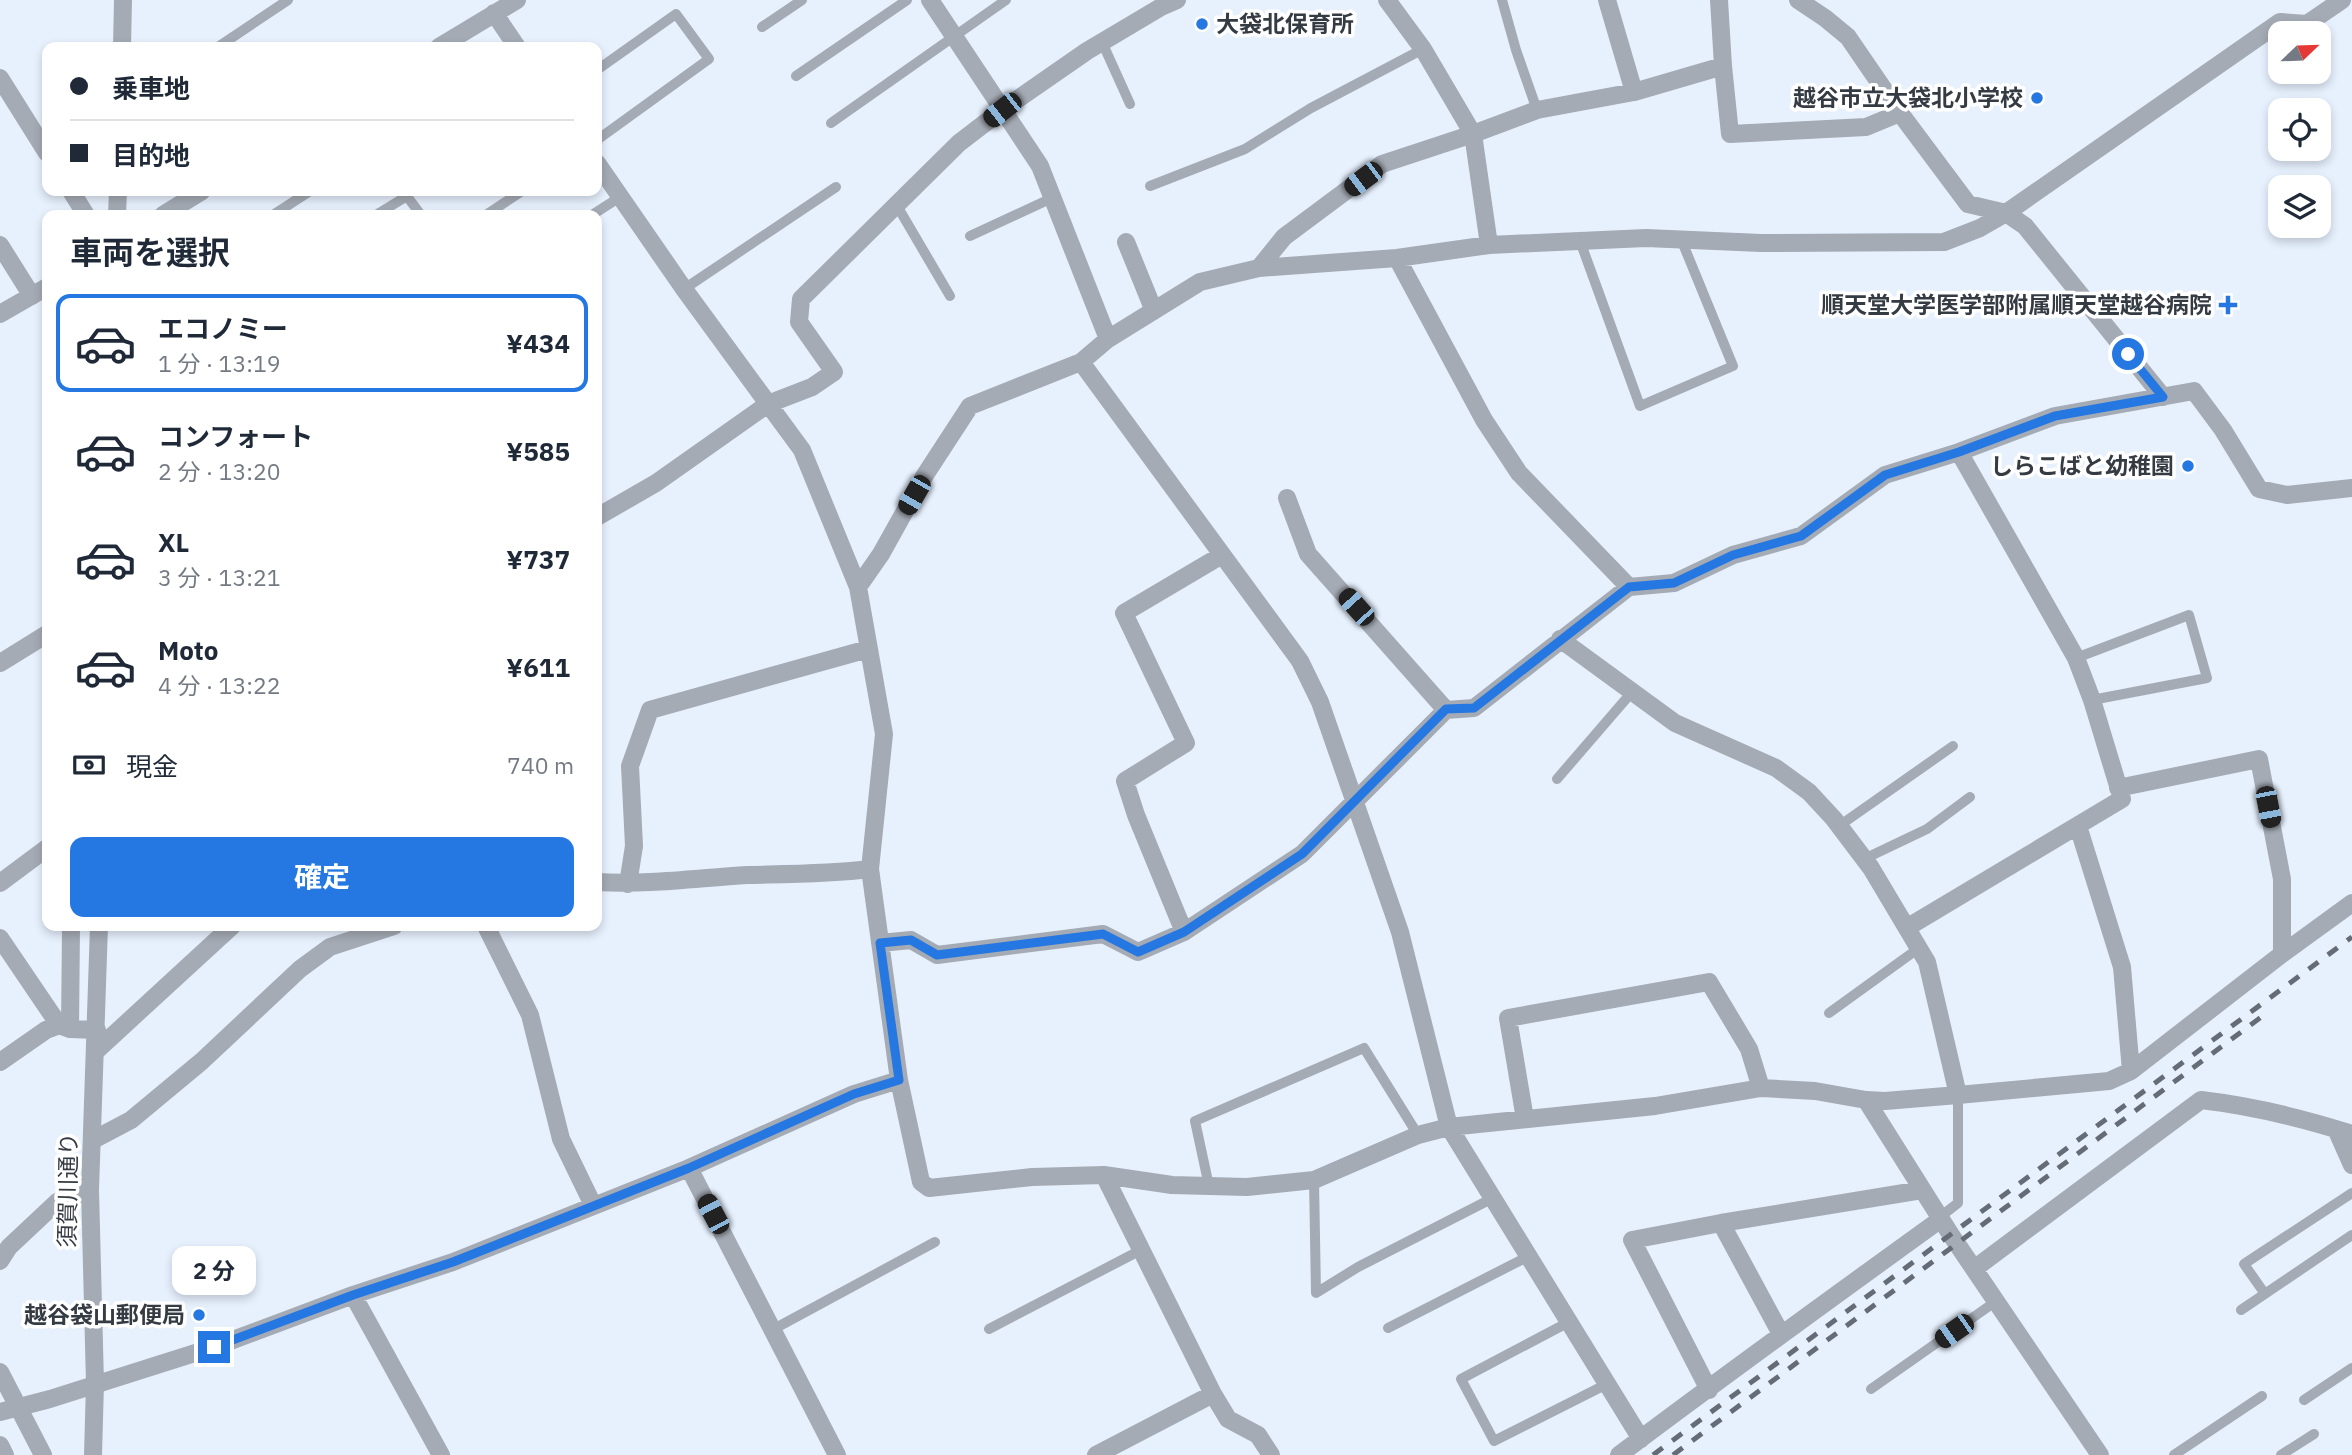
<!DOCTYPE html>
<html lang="ja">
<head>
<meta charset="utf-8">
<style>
	:root { --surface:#fff; --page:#f2f2f3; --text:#1f2937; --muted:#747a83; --line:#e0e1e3; --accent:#2577e1 }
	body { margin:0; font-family:"IBM Plex Sans","Noto Sans JP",sans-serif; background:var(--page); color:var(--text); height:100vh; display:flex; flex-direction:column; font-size:26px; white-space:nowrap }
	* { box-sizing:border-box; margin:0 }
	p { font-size:23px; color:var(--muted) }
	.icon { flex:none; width:38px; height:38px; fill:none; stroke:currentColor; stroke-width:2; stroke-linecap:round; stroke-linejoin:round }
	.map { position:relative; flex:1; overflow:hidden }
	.panel { position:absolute; left:42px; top:210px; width:560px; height:721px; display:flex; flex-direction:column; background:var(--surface); border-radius:14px; box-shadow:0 4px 10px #0003 }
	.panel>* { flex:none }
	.banner { position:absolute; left:42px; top:42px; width:560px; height:154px; border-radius:14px; box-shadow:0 4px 10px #0003; display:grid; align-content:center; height:154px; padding:0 28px; background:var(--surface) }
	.needle { width:46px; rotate:67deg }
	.controls { position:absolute; left:2268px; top:21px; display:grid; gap:14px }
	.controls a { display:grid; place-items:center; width:63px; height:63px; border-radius:14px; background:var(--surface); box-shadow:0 4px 10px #0003; font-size:35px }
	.end { position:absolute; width:32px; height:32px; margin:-16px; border:9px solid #2577e1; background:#fff; box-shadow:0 0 0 4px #fff }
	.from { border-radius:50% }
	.bubble { position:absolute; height:49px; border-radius:14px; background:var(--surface); box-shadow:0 4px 10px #0003; font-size:23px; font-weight:700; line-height:49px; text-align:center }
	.car { position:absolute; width:21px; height:42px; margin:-21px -10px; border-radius:9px; box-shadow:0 0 5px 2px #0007; background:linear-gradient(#222 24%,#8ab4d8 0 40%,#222 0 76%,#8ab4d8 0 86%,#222 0) }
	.banner b { display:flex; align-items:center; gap:24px; height:66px; font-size:26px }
	.banner b+b { border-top:2px solid var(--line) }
	.banner i { width:18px; height:18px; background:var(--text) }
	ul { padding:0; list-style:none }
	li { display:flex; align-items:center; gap:21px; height:98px; margin:0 14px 10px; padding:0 14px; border:4px solid transparent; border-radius:14px }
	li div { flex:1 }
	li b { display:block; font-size:26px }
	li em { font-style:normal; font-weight:700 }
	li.current { border-color:var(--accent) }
	li>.icon { width:63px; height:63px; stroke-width:1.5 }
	h2 { padding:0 28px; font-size:32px; line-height:84px }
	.pay { display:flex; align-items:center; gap:18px; height:77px; padding:0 28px; font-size:26px }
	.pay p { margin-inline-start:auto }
	.primary-button { display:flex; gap:14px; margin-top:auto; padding:14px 28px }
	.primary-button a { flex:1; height:80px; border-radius:14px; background:var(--accent); color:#fff; font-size:28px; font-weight:700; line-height:80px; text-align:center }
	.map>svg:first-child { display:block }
</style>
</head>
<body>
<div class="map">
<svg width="2352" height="1455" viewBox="0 0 2352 1455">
	<rect width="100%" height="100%" fill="#e7f1fe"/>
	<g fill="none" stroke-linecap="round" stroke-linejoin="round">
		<path stroke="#a5abb5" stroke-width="10" d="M1502,0l14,50 21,60
			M762,27l40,-27
			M1102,42l28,62
			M218,47l70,-47
			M597,70l79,-56 33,45 -112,81
			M796,76l111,-76
			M831,123l175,-123
			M1150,186l95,-37 66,-41 112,-59
			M403,191l18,24
			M896,204l54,92
			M273,215l37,-24
			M376,215l31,-19
			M486,215l36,-24
			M592,215l28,-18
			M970,236l82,-38
			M1580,241l60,165 93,-40 -52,-127
			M684,289l152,-102
			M2076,658l113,-43 18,63 -115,22
			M1557,779l75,-87
			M1839,826l114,-80
			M1864,859l63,-30 43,-32
			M1829,1013l90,-65
			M1314,1180l2,113 42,-26 135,-69
			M1209,1186l-14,-65 169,-73 54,87
			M1940,1217l18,-14v-108
			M2265,1294l-21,-30 108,-71
			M2241,1310l111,-75
			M1569,1322l-108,57 33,62 113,-57
			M1388,1328l141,-72
			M989,1329l152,-79
			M772,1330l163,-88
			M1871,1389l124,-87
			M2304,1400l48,-32
			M2174,1455l88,-59
			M2281,1455l33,-21"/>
		<path stroke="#a5abb5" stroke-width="18" d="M930,0l110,166 68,173
			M1387,0l36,49 50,85 16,111
			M1607,0l27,92
			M1719,0l4,66 7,68 136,-7 34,-14
			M1798,0l27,18 23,19 52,76 68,91 38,9 19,13 138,171
			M494,13l23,34
			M439,47l78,-47
			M0,78l47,75
			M597,163l87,126 118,161 56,137
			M71,191l15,24
			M163,215l39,-24
			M1126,242l28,69
			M0,245l32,51
			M1397,258l87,162 35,53 110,114
			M1259,268l25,-31 98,-73 91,-30 64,-24 97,-18 89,-26
			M0,314l47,-27
			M1081,362l219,299 20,41 80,230 49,195 192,312
			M1287,498l21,56 138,156
			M597,517l59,-34 112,-79 44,-17 22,-15 -35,-50 2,-23 158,-156 43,-33 85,-59 74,-44 16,-7
			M1560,639l115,84 101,45 33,24 25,27 37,49 56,94 31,133 -73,6 -19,-1 -51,-9 -54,-3 -106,18 -206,21 -31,8 -104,45 -67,7 -38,-1 -37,-1 -68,-10 -72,2 -103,11 -8,-6 -22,-102 -29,-211 14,-135 -26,-147 23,-33 44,-79 45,-69 111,-44 27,-23 92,-57 59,-14 138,-10 92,-13 157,-7 115,5 183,-1 36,-14 26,-15 274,-191 27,2 35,-24
			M0,663l47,-29
			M2118,788l141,-29 23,120v75
			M2078,826l44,141 9,104
			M597,882c50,3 100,-4 150,-7 41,-1 82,-1 123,-6
			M0,883l47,-35
			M628,884l6,-38 -4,-80 20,-56 218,-61
			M486,926l44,89 31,124 32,66
			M1908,927l214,-128 -30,-99 -16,-42 -117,-206
			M1184,932l-48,-117 -11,-34 61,-38 -62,-130 98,-58
			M0,938l59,87
			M880,943l31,-3 26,15 166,-21 35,18 46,-20 118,-78 144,-144 28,-2 155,-121 45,-4 59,-28 68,-19 84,-61 74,-23 96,-36 139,-25 29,39 36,59 28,6 65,-7
			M70,1029l1,-103
			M96,1051l136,-125
			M0,1062l46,-32 13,-5 11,4 27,1
			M1958,1095l151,-14 22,-10 151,-117 70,-51
			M1866,1100l85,135 149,220
			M1525,1119l-17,-101 201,-36 40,67 12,39
			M2336,1129l16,36
			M93,1140l38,-20 71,-59 98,-92 30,-22 64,-21
			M689,1168l148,287
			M1104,1175l109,219 15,25 30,16 13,20
			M1721,1223l60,111
			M0,1261l9,-14 48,-45 33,-12
			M1974,1269l227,-169c52,6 101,18 151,34
			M353,1295l88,160
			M1709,1390l-77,-150 89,-17 201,-33
			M0,1412l50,-13 164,-52 139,-52 100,-33 236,-94 165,-74 45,-14
			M1096,1455l117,-61
			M1619,1455c106,-80 214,-158 322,-236"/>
		<path stroke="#a5abb5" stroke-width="18" d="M122,47l1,-47
			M117,215l1,-24
			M0,1372l43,83
			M0,1445l5,10
			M93,1455l2,-72 -5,-193 9,-264"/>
		<path stroke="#656c75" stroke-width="5" stroke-dasharray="12 12" stroke-linecap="butt" d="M1653,1455l699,-518
			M1673,1455l595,-443"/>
	</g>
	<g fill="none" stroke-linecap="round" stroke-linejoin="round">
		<path stroke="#2577e1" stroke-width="9" d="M214,1347l139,-52 100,-33 236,-94 165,-74 45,-14 -19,-137 31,-3 26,15 166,-21 35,18 46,-20 118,-78 144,-145 28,-1 155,-121 45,-4 59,-28 68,-19 84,-61 74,-23 96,-36 108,-19 -35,-43"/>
	</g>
	<g fill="#2577e1" stroke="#fff" stroke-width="2.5">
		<circle cx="1202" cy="24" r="7"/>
		<circle cx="2037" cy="98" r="7"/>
		<path d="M2224.5 294.5h7v7h7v7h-7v7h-7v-7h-7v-7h7z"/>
		<circle cx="2188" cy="466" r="7"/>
		<circle cx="199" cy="1315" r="7"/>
	</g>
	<g text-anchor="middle" stroke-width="7" stroke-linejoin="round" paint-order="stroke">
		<g font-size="23" font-weight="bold" fill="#353b43" stroke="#fff" text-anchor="end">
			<text x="1216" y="32" text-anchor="start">大袋北保育所</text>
			<text x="2023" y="106">越谷市立大袋北小学校</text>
			<text x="2212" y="313">順天堂大学医学部附属順天堂越谷病院</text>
			<text x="2174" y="474">しらこばと幼稚園</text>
			<text x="185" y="1323">越谷袋山郵便局</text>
		</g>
		<g font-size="23" fill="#353b43" stroke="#fff">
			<text transform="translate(68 1190) rotate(-89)" y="8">須賀川通り</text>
		</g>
	</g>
</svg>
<div class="controls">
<a><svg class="needle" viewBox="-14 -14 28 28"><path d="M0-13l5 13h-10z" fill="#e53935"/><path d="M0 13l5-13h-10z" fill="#747a83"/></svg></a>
<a><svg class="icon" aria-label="locate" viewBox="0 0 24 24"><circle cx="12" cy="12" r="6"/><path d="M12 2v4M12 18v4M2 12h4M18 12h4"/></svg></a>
<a><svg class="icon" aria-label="layers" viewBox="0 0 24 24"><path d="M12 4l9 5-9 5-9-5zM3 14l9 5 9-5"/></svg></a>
</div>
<i class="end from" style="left:2128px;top:354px"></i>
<i class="end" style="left:214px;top:1347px"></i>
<div class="bubble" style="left:172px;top:1246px;width:84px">2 分</div>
<i class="car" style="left:1002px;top:110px;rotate:232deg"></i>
<i class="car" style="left:1363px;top:179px;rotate:233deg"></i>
<i class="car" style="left:914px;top:495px;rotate:210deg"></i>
<i class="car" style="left:1356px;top:607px;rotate:318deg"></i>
<i class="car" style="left:2268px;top:807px;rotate:169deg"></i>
<i class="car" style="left:713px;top:1214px;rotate:332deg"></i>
<i class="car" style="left:1954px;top:1331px;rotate:235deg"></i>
<div class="banner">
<b><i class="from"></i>乗車地</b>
<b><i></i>目的地</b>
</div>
<section class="panel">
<h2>車両を選択</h2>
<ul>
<li class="current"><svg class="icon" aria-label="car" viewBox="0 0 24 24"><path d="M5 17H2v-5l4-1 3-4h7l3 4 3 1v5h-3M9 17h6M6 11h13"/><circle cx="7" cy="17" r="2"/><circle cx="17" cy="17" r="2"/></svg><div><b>エコノミー</b><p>1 分 · 13:19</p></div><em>¥434</em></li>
<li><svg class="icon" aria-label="car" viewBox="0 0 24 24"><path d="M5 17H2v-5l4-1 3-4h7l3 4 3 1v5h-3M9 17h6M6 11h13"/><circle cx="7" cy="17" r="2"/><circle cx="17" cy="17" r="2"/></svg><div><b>コンフォート</b><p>2 分 · 13:20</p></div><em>¥585</em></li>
<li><svg class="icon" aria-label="car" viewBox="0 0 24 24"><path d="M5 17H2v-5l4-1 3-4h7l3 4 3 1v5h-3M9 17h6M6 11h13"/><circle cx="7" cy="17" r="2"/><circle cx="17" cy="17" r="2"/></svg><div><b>XL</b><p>3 分 · 13:21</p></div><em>¥737</em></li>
<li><svg class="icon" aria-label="car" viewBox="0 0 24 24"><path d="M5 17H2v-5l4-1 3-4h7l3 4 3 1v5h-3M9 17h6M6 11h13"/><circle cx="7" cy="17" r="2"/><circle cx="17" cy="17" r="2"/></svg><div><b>Moto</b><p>4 分 · 13:22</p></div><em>¥611</em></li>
</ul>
<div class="pay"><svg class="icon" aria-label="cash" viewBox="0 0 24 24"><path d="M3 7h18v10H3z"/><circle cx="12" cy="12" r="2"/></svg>現金<p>740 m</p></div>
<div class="primary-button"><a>確定</a></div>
</section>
</div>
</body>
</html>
